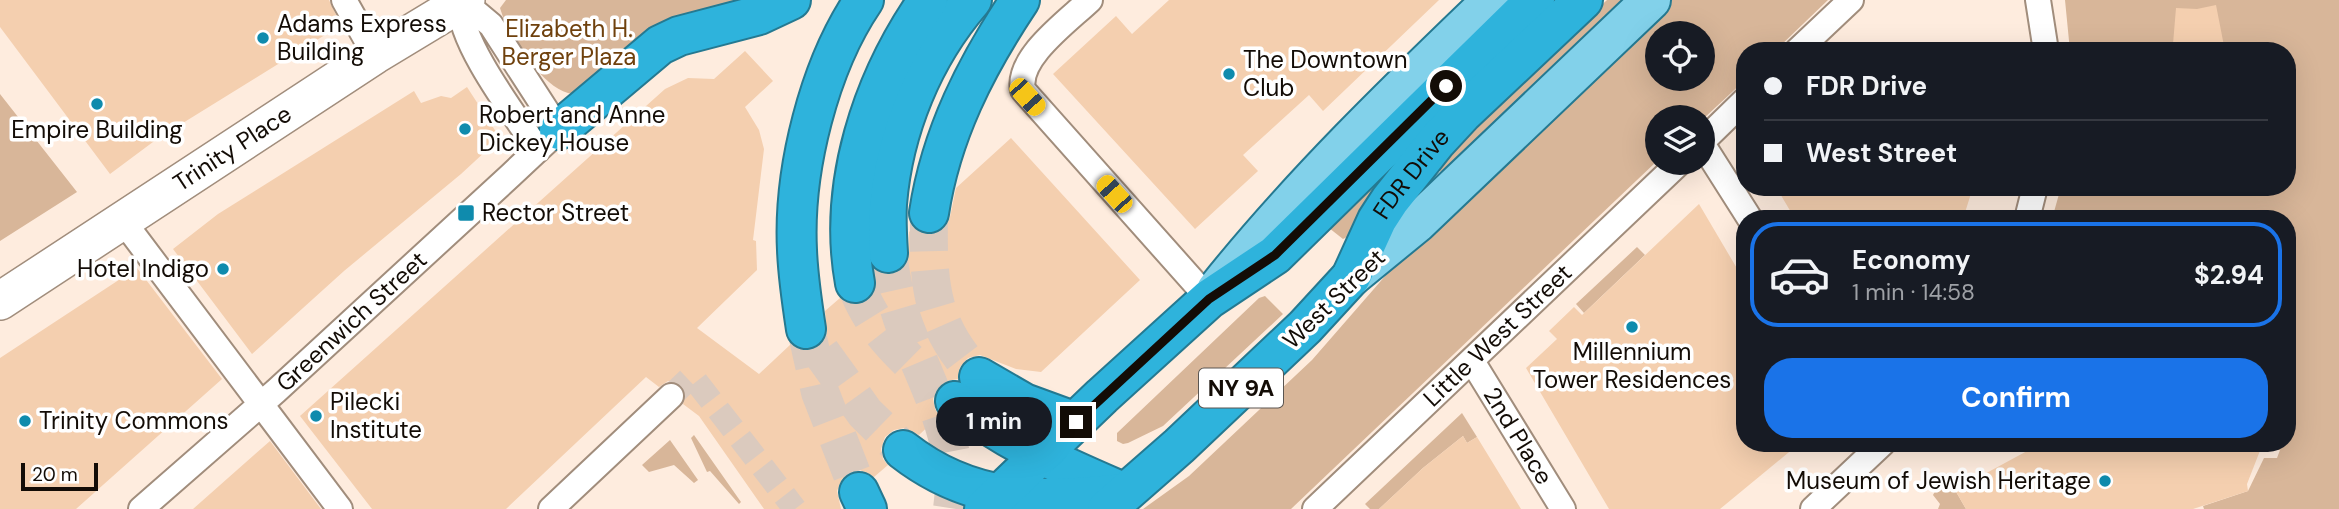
<!DOCTYPE html>
<html lang="en">
<head>
<meta charset="utf-8">
<style>
	:root { --surface:#171b24; --page:#20242c; --text:#f1f3f6; --muted:#9ea1a6; --line:#363941; --accent:#1a73e8 }
	body { margin:0; font-family:"DM Sans",sans-serif; background:var(--page); color:var(--text); height:100vh; display:flex; flex-direction:column; font-size:26px; white-space:nowrap }
	* { box-sizing:border-box; margin:0 }
	p { font-size:23px; color:var(--muted) }
	.icon { flex:none; width:38px; height:38px; fill:none; stroke:currentColor; stroke-width:2; stroke-linecap:round; stroke-linejoin:round }
	.map { position:relative; flex:1; overflow:hidden }
	.sheet { position:absolute; left:1736px; top:210px; width:560px; height:242px; display:flex; flex-direction:column; background:var(--surface); border-radius:28px; box-shadow:0 7px 28px #0002 }
	.sheet>* { flex:none }
	.guide { position:absolute; left:1736px; top:42px; width:560px; height:154px; border-radius:28px; box-shadow:0 7px 28px #0002; display:grid; align-content:center; height:154px; padding:0 28px; background:var(--surface) }
	.controls { position:absolute; left:1645px; top:21px; display:grid; gap:14px }
	.controls a { display:grid; place-items:center; width:70px; height:70px; border-radius:50%; background:var(--surface); box-shadow:0 7px 28px #0002; font-size:35px }
	.scale { position:absolute; left:21px; bottom:18px; width:77px; box-sizing:border-box; padding-left:7px; border:4px solid #130c06; border-top:0; font-size:19px; line-height:24px; white-space:nowrap; color:#130c06; -webkit-text-stroke:5px #fff; paint-order:stroke }
	.end { position:absolute; width:32px; height:32px; margin:-16px; border:9px solid #130c06; background:#fff; box-shadow:0 0 0 4px #fff }
	.from { border-radius:50% }
	.bubble { position:absolute; height:49px; border-radius:24px; background:var(--surface); box-shadow:0 7px 28px #0002; font-size:23px; font-weight:700; line-height:49px; text-align:center }
	.car { position:absolute; width:21px; height:42px; margin:-21px -10px; border-radius:9px; box-shadow:0 0 5px 2px #0007; background:linear-gradient(#f5c518 24%,#345 0 40%,#f5c518 0 76%,#345 0 86%,#f5c518 0) }
	.guide b { display:flex; align-items:center; gap:24px; height:66px; font-size:26px }
	.guide b+b { border-top:2px solid var(--line) }
	.guide i { width:18px; height:18px; background:var(--text) }
	ul { padding:12px 0 0; list-style:none }
	li { display:flex; align-items:center; gap:21px; height:105px; margin:0 14px 10px; padding:0 14px; border:4px solid transparent; border-radius:28px }
	li div { flex:1 }
	li b { display:block; font-size:26px }
	li em { font-style:normal; font-weight:700 }
	li.current { border-color:var(--accent) }
	li>.icon { width:63px; height:63px; stroke-width:1.5 }
	.primary-button { display:flex; gap:14px; margin-top:auto; padding:14px 28px }
	.primary-button a { flex:1; height:80px; border-radius:28px; background:var(--accent); color:#fff; font-size:28px; font-weight:700; line-height:80px; text-align:center }
	.map>svg:first-child { display:block }
</style>
</head>
<body>
<div class="map">
<svg width="2339" height="509" viewBox="0 0 2339 509">
	<rect width="100%" height="100%" fill="#feecde"/>
	<path fill="#d8b699" fill-rule="evenodd" d="M506,0h255l-188,94c-30,-4 -57,-52 -70,-77l-3,-9z
		M1607,0h24l-189,173 -5,-5 9,-18z
		M1672,0h156l-53,51h-30v29l-42,39v-2h-46v44l-366,348h-148l46,-33 123,-116 88,-101 55,-57zM1657,33h46v46h-46z
		M2065,0h274v509h-135l-1,-3 45,-15 16,-33h13l3,-8h-5l-5,-6 17,-1v-224h-235l9,-32h226v-136h-217z
		M0,94l77,98 -77,49z
		M1383,170l8,7 -44,60 -4,2 -14,-11z
		M1637,247l8,8 -61,58 -8,-9z
		M1265,296l18,18 -120,112 -35,17 -5,1 -6,-3v-8l142,-135z
		M1462,413l15,24 -10,6 -4,-7 -40,32 -44,41h-9l-5,-5z
		M694,435l47,67 -2,2 -29,-33 -3,1 -16,-34z
		M670,440l28,40 -4,3 -20,-18 -25,7 -7,-7z
		M1945,473l18,7 -2,2 2,4 -8,4 11,19h-28l2,-5 -7,-9z"/>
	<path fill="#f4cfaf" d="M0,0h329l12,25 -184,114 -47,35 -110,-147z
		M1169,0h270l-116,111 -14,-16 -66,60 15,16 -63,58 -142,-155 63,-58 16,18z
		M2216,5l9,46h-38l-1,-8 -13,1 3,-36 21,1z
		M745,51l28,30 -28,26 14,23 5,19 -11,91 3,1 1,29 -60,58 62,46 32,-30 8,6 10,1 11,-5 7,-10 -2,-25 15,-13 7,5 10,2 12,-5 6,-9 1,-21 13,5 12,-4 7,-9 1,-30 5,-4 10,6h12l9,-6 5,-11 6,-29 55,-50 129,142 -99,92 -25,-3 -36,-14 -12,3 -8,9 -2,12 -12,2 -9,7 -4,11 2,10 4,7 -2,2 -18,17 -15,-7 -10,2 -9,7 -4,12 2,10 5,6 -14,12 -14,-7 -10,2 -8,7 -5,12 4,18h-77l-65,-93 -16,-12 3,-11 -4,-7 -6,-4 -8,-1 -9,6 -13,-10 -140,132h-134l-72,-93 365,-327 23,-11 26,1z
		M467,87l33,51 -39,36 -117,97 -92,83 -79,-105 45,-35 196,-123 7,12 20,-7 10,2z
		M1776,187h197l-10,32h-168z
		M1699,204l46,78v161h55l-80,66h-111l-83,-141 31,-29 -8,-8 25,-24 8,8z
		M137,268l85,111 -146,130h-76v-151z
		M1463,436l4,7 10,-6 44,72h-142l44,-41z
		M270,441l51,68h-128l35,-31z
		M2042,443h221l-16,41 1,7 -55,18h-227l-11,-19z"/>
	<g fill="none" stroke-linecap="round" stroke-linejoin="round">
		<path stroke="#dbcabe" stroke-width="24" stroke-dasharray="24 12" stroke-linecap="butt" d="M671,396l21,-20 103,133"/>
		<path stroke="#dbcabe" stroke-width="38" stroke-dasharray="38 19" stroke-linecap="butt" d="M929,213c-1,69 0,112 50,164
			M888,253c3,25 8,50 17,74 22,58 57,117 47,182
			M855,283c15,37 30,55 58,82
			M806,329l14,63 39,100
			M821,352l44,61 38,37"/>
		<g stroke="#a18d7c" stroke-width="28">
			<g id="street">
				<path d="M344,0l31,55"/>
				<path d="M1090,0c-22,21 -74,58 -67,90l186,209"/>
				<path d="M2038,0l8,51"/>
				<path d="M1797,51l54,-51"/>
				<path d="M1703,141l42,-41"/>
				<path d="M1703,145l47,74"/>
				<path d="M2027,219l8,-32"/>
				<path d="M123,221l217,288"/>
				<path id="s1" d="M1472,361l91,148"/>
				<path id="s2" d="M141,509l135,-118 235,-216c16,-15 32,-30 48,-45l-68,-105 -19,-16 -12,-5c0,40 55,111 78,146"/>
				<path d="M551,509l120,-113"/>
				<path id="s3" d="M1315,509l364,-346"/>
				<path d="M1813,509l70,-66"/>
			</g>
		</g>
		<g stroke="#a18d7c" stroke-width="40">
			<g id="secondary">
				<path id="s4" d="M0,301l375,-246 91,-55"/>
			</g>
		</g>
		<g stroke="#257991" stroke-width="42">
			<path id="primary" d="M1351,277l66,-54 234,-223
				M1216,290c83,-104 180,-198 276,-290"/>
		</g>
		<g stroke="#257991" stroke-width="42">
			<g id="highway">
				<path d="M559,130l101,-85 19,-9 80,-21 32,-15"/>
				<path d="M929,213c12,-79 47,-147 91,-213"/>
				<path d="M888,253c-1,-16 -2,-33 -1,-49 6,-74 36,-148 85,-204"/>
				<path d="M855,283c-18,-98 17,-203 73,-283"/>
				<path d="M806,329c-4,-26 -8,-52 -9,-79 -4,-80 22,-184 67,-250"/>
				<path d="M979,377l45,26 52,19"/>
				<path d="M955,401c51,41 108,65 168,91"/>
				<path d="M903,450c69,54 138,52 221,43"/>
				<path d="M859,492l8,17"/>
				<path d="M984,509l118,-113 107,-97 66,-44 260,-255"/>
				<path id="s5" d="M1107,509l72,-63 126,-119 46,-50 26,-57 13,-20 47,-59 25,-27 121,-114"/>
			</g>
		</g>
		<use href="#street" stroke="#fff" stroke-width="24"/>
		<use href="#secondary" stroke="#fff" stroke-width="37"/>
		<use href="#primary" stroke="#82d1ea" stroke-width="38"/>
		<use href="#highway" stroke="#2eb3dc" stroke-width="38"/>
	</g>
	<g fill="none" stroke-linecap="round" stroke-linejoin="round">
		<path stroke="#130c06" stroke-width="9" d="M1076,422l133,-123 66,-44 171,-169"/>
	</g>
	<g fill="#0f8bad" stroke="#fff" stroke-width="2.5">
		<circle cx="263" cy="38" r="7"/>
		<circle cx="1229" cy="74" r="7"/>
		<circle cx="97" cy="104" r="7"/>
		<circle cx="465" cy="129" r="7"/>
		<rect x="457" y="204" width="18" height="18" rx="3.5"/>
		<circle cx="223" cy="269" r="7"/>
		<circle cx="1632" cy="327" r="7"/>
		<circle cx="316" cy="416" r="7"/>
		<circle cx="25" cy="421" r="7"/>
		<circle cx="2105" cy="481" r="7"/>
	</g>
	<g text-anchor="middle" stroke-width="7" stroke-linejoin="round" paint-order="stroke">
		<rect fill="#fff" stroke="#5a5551" stroke-width="2" x="1199" y="368.5" width="84" height="39" rx="5"/>
		<g font-size="23" font-weight="bold" fill="#130c06">
			<text x="1241" y="396">NY 9A</text>
		</g>
		<g font-size="24" fill="#130c06" stroke="#fff" text-anchor="start">
			<text x="277" y="32">Adams Express<tspan x="277" dy="28">Building</tspan></text>
			<text x="1243" y="68">The Downtown<tspan x="1243" dy="28">Club</tspan></text>
			<text x="479" y="123">Robert and Anne<tspan x="479" dy="28">Dickey House</tspan></text>
			<text x="97" y="138" text-anchor="middle">Empire Building</text>
			<text x="482" y="221">Rector Street</text>
			<text x="209" y="277" text-anchor="end">Hotel Indigo</text>
			<text x="1632" y="360" text-anchor="middle">Millennium<tspan x="1632" dy="28">Tower Residences</tspan></text>
			<text x="330" y="410">Pilecki<tspan x="330" dy="28">Institute</tspan></text>
			<text x="39" y="429">Trinity Commons</text>
			<text x="2091" y="489" text-anchor="end">Museum of Jewish Heritage</text>
		</g>
		<g font-size="24" fill="#6f410d" stroke="#fff">
			<text x="569" y="37">Elizabeth H.<tspan x="569" dy="28">Berger Plaza</tspan></text>
		</g>
		<g font-size="24" fill="#130c06" stroke="#fff">
			<text dy="8" stroke="none"><textPath href="#s4" startOffset="278">Trinity Place</textPath></text>
			<text dy="8" stroke="none"><textPath href="#s5" startOffset="457">FDR Drive</textPath></text>
			<text transform="translate(1334 299) rotate(-44)" y="8">West Street</text>
			<text dy="8" stroke="none"><textPath href="#s2" startOffset="282">Greenwich Street</textPath></text>
			<text dy="8" stroke="none"><textPath href="#s3" startOffset="252">Little West Street</textPath></text>
			<text dy="8" stroke="none"><textPath href="#s1" startOffset="88">2nd Place</textPath></text>
		</g>
	</g>
</svg>
<div class="controls">
<a><svg class="icon" aria-label="locate" viewBox="0 0 24 24"><circle cx="12" cy="12" r="6"/><path d="M12 2v4M12 18v4M2 12h4M18 12h4"/></svg></a>
<a><svg class="icon" aria-label="layers" viewBox="0 0 24 24"><path d="M12 4l9 5-9 5-9-5zM3 14l9 5 9-5"/></svg></a>
</div>
<div class="scale">20 m</div>
<i class="end from" style="left:1446px;top:86px"></i>
<i class="end" style="left:1076px;top:422px"></i>
<div class="bubble" style="left:936px;top:397px;width:116px">1 min</div>
<i class="car" style="left:1027px;top:97px;rotate:138deg"></i>
<i class="car" style="left:1114px;top:194px;rotate:318deg"></i>
<div class="guide">
<b><i class="from"></i>FDR Drive</b>
<b><i></i>West Street</b>
</div>
<section class="sheet">
<ul>
<li class="current"><svg class="icon" aria-label="car" viewBox="0 0 24 24"><path d="M5 17H2v-5l4-1 3-4h7l3 4 3 1v5h-3M9 17h6M6 11h13"/><circle cx="7" cy="17" r="2"/><circle cx="17" cy="17" r="2"/></svg><div><b>Economy</b><p>1 min · 14:58</p></div><em>$2.94</em></li>
</ul>
<div class="primary-button"><a>Confirm</a></div>
</section>
</div>
</body>
</html>
